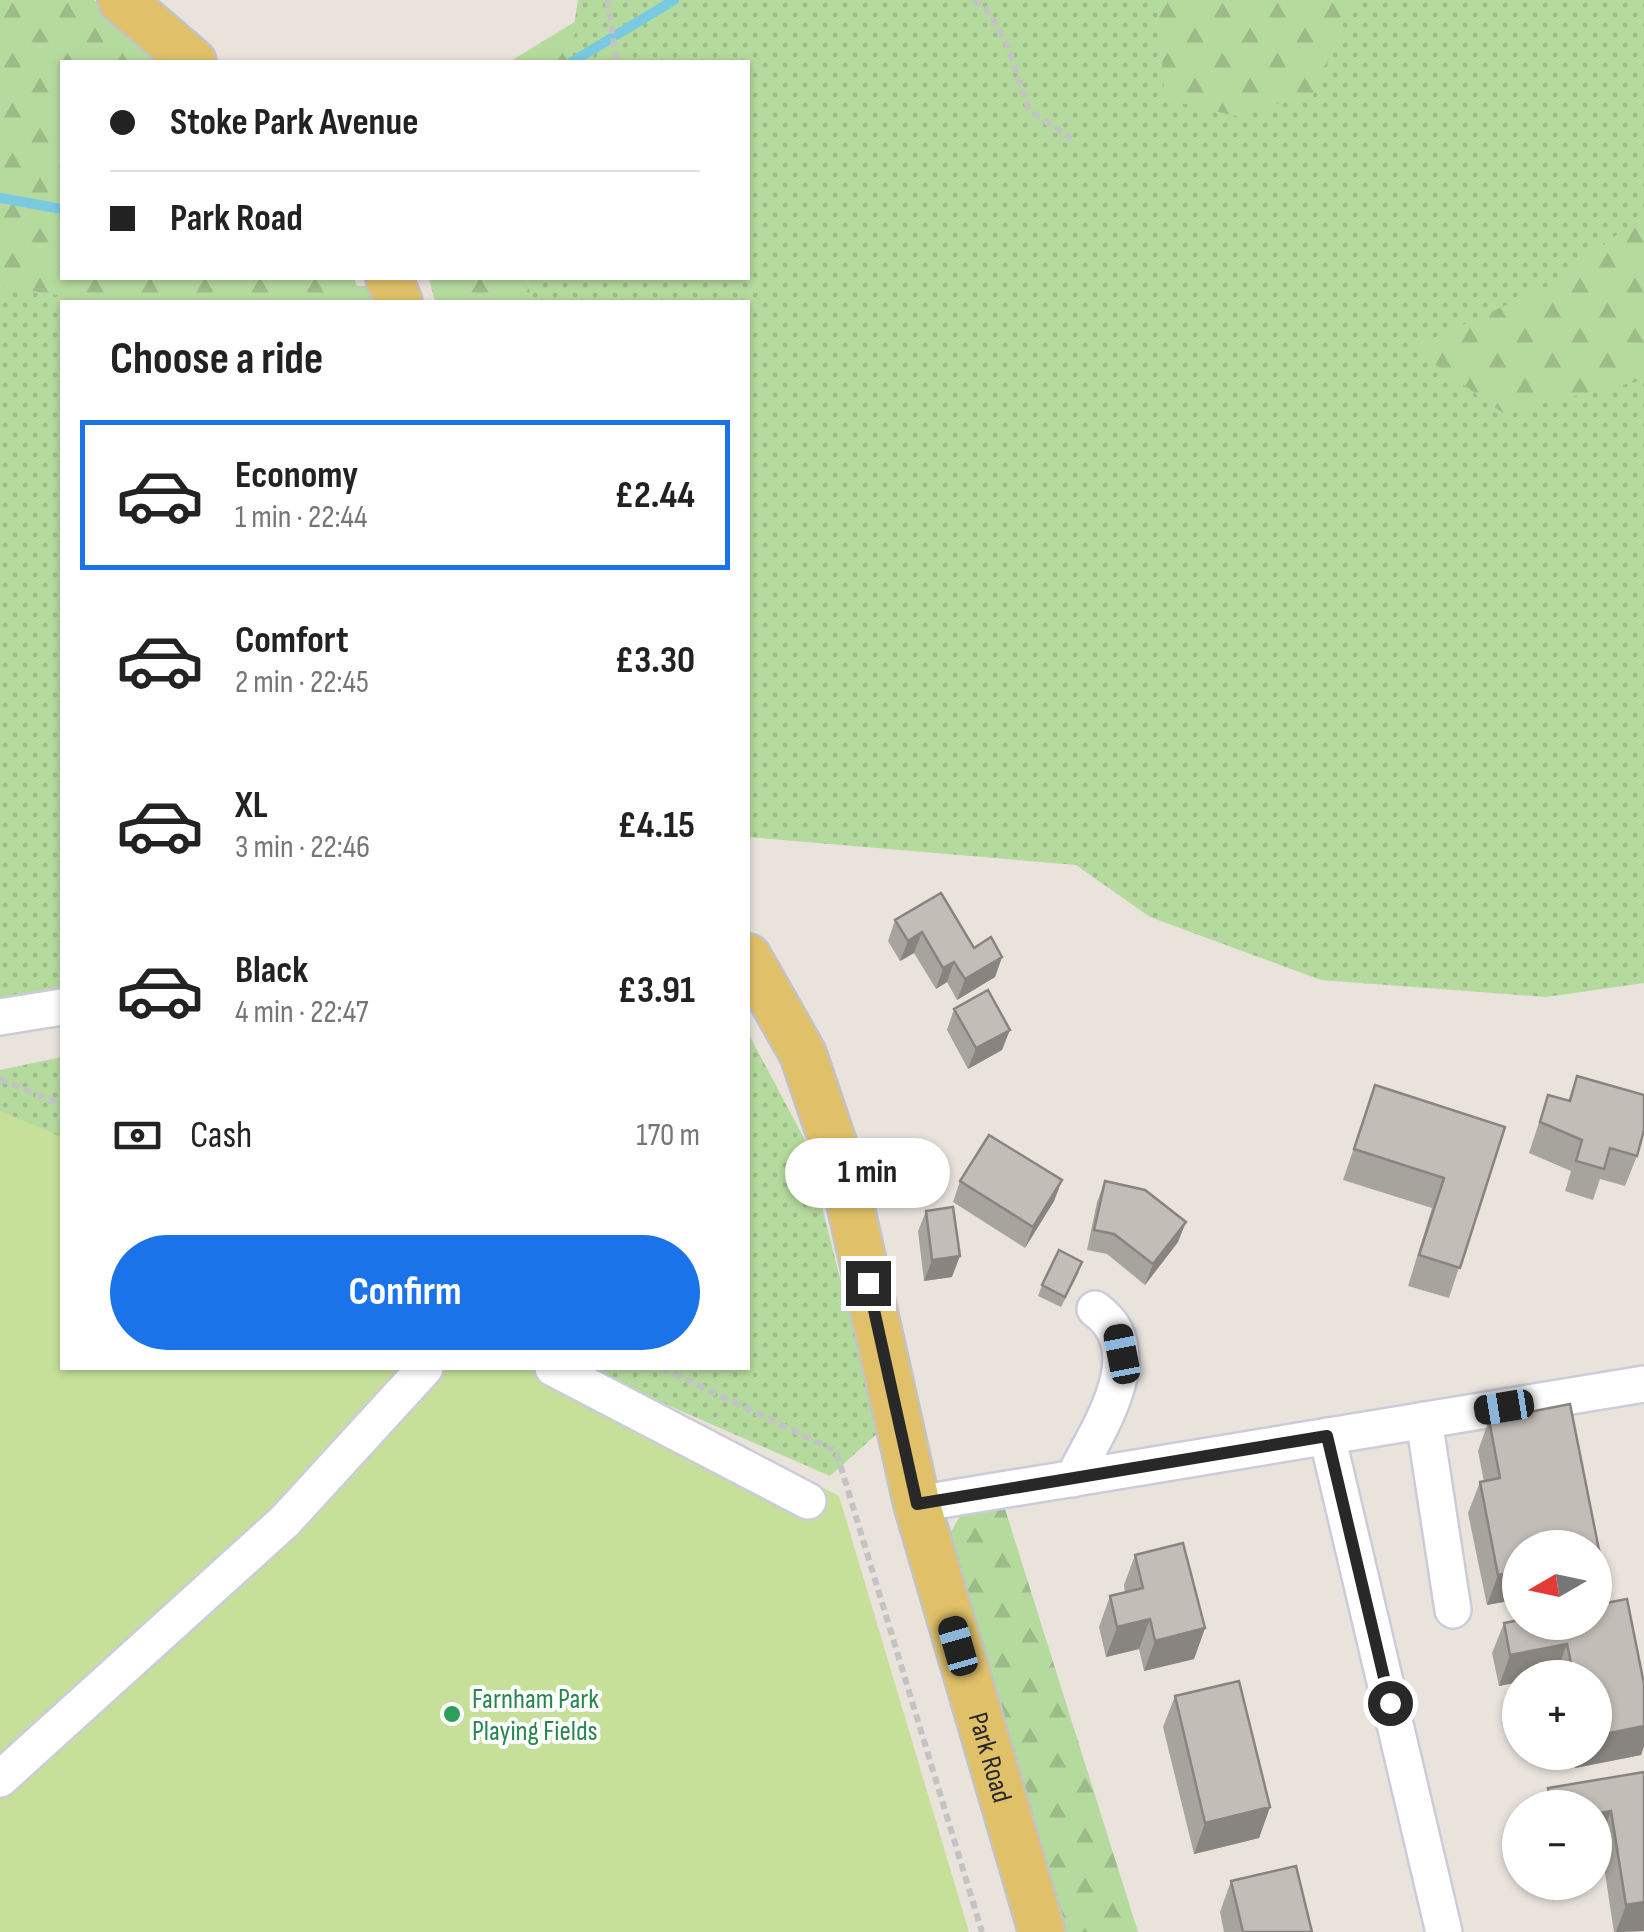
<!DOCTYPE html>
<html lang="en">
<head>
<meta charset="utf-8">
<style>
	:root { --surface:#fff; --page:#f2f2f2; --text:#222; --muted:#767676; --line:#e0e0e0; --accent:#1a73e8 }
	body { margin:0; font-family:"Sofia Sans Condensed",sans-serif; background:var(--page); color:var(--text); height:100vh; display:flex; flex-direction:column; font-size:38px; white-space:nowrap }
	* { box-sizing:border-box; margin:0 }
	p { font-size:32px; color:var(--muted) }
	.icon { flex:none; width:55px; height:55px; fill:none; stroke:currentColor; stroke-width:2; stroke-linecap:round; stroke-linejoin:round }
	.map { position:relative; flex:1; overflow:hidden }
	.details { position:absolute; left:60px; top:300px; width:690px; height:1070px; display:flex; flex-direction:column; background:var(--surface); border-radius:0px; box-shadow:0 2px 8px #0004 }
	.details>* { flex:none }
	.hud { position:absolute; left:60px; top:60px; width:690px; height:220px; border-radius:0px; box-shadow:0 2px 8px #0004; display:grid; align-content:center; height:220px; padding:0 50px; background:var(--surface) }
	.needle { width:65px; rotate:261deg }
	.fabs { position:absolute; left:1502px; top:1530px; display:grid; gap:20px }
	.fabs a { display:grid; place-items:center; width:110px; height:110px; border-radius:50%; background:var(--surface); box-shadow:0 2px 8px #0004; font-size:50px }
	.end { position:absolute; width:45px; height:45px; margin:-22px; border:12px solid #282828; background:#fff; box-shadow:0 0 0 5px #fff }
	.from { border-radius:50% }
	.bubble { position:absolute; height:70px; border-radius:35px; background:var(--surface); box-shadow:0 2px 8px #0004; font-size:32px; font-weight:700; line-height:70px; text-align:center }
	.car { position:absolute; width:30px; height:60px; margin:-30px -15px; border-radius:12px; box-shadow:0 0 8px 2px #0007; background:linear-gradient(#222 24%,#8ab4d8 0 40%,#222 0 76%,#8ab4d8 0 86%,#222 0) }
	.hud b { display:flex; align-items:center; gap:35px; height:95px; font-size:38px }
	.hud b+b { border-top:2px solid var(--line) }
	.hud i { width:25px; height:25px; background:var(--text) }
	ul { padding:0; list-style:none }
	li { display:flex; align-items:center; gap:30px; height:150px; margin:0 20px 15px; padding:0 30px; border:5px solid transparent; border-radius:0px }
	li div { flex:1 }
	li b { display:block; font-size:38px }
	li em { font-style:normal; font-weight:700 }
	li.on { border-color:var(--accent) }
	li>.icon { width:90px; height:90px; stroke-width:1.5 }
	h2 { padding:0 50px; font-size:45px; line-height:120px }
	.pay { display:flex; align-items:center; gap:25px; height:110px; padding:0 50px; font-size:38px }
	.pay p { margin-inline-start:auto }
	.primary-button { display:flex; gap:20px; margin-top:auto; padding:20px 50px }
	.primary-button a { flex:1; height:115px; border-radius:60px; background:var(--accent); color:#fff; font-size:40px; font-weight:700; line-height:115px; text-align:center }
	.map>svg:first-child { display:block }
</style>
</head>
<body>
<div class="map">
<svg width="1644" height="1932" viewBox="0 0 1644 1932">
	<defs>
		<pattern id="grass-dots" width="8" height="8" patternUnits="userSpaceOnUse" patternTransform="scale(2.5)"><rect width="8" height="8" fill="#b5da9e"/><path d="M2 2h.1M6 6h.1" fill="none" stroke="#9cbb88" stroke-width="1.8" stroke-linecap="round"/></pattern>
		<pattern id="forest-firs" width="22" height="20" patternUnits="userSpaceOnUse" patternTransform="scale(2.5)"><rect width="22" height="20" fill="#b5da9e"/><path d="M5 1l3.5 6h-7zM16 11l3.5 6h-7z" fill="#9cbb88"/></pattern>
	</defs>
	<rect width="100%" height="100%" fill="#e9e3dc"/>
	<path fill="url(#grass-dots)" d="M578,0h1066v983l-98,14 -225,-17 -171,-63 -74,-52 -328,-28v-535h-216l-5,-24h221v-216h-180z
		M0,238l62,40h234l74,9 8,15h-316v685l-62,11z
		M748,1033l57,107 74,292 -49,44 -247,-108h165z
		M62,1057v83l-62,-28v-42z"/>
	<path fill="url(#forest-firs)" d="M0,0h94l74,62h-106v216h292l8,24h-260l-102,-16z
		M1157,0h196l-38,93 -79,23 -71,-17z
		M578,20l-10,42h-59z
		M1644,214v166l-141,33 -91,-65 140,-64z
		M429,278h98l5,24h-97z
		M1005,1509l133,423h-78l-114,-392 16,-27z"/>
	<path fill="#c6e09a" d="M0,1111l62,26v231h527l250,128 130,436h-969z"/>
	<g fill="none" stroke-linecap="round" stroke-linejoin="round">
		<path stroke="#79cae0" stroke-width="10" d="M572,62l102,-62
			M0,198l62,11"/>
		<g stroke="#cacdd9" stroke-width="40">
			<path id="minor" d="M0,1017l62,-10
				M553,1368l255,133
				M1424,1420l29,190
				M1327,1436l117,496
				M1073,1479c24,-49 81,-128 22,-170
				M917,1504l727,-120
				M0,1779l285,-258 140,-153"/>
		</g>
		<g stroke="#c3c3c3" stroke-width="50">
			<g id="major">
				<path d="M121,0l72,62"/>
				<path d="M389,278l10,24"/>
				<path id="s1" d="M748,957l55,97 40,118 74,332 125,428"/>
			</g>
		</g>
		<path stroke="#c3c3c3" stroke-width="6" stroke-dasharray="8 5" stroke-linecap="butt" d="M607,0l10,62
			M974,0l13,10 21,37 21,63 47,32
			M0,1079l62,26
			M662,1368l174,83 146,481"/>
		<use href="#minor" stroke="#fff" stroke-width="35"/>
		<use href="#major" stroke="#e0c069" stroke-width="45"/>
	</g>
	<path fill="#a7a39d" d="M895,920l107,37 -7,20 -38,23 -10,-18 -11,7 -22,-36 -14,8 -12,-20z
		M954,1009l48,41 -34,19 -21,-39z
		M1577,1076l60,80 -12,30 -25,-7 -7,21 -28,-9 6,-20 -42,-18 19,-58 20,6z
		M1375,1085l130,42 -56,171 -41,-12 24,-78 -89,-28z
		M1062,1180l-8,21 -29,47 -72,-46 7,-21z
		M1105,1181l73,61 -33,43 -38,-31 -20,-4 10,-48z
		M926,1211l26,66 -28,4 -6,-50z
		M1079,1272l-18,35 -23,-11 4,-11z
		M1570,1404l30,151 -5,13v-20h-75v51l-33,6 -19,-92 12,-31h4l-6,-31 11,-31z
		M1135,1555l70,73 -11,31 -50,12 -5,-22 -33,8 -7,-30 11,-31 15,-3 -1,-8z
		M1595,1622l49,62v62l-3,9 -66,13 -3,-16h23v-74h-38l-1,-4 -57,12 -7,-33 12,-30z
		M1175,1696l95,111 -11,31 -65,16 -31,-127z
		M1644,1772v159l-30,1 -19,-124h-55l8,-20z
		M1231,1881l81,51h-88l-4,-20z"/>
	<path fill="#888480" d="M922,932l-8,21 -14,8 8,-20z
		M1002,957l-7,20 -38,23 8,-21z
		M954,962l-7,20 -11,7 7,-21z
		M1010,1030l-8,20 -34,19 8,-21z
		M1062,1180l-8,21 -29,47 8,-21z
		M1186,1222l-8,20 -33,43 8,-21z
		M960,1256l-8,21 -28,4 8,-21z
		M1520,1571v28l-33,6 11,-30z
		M1150,1619l-11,30 -33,8 11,-30z
		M1205,1628l-11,31 -50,12 11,-30z
		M1567,1644l-11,30 -16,4h-20v4l-21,4 11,-31z
		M1644,1726v20l-3,9 -66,13 6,-16h14v-16z
		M1270,1807l-11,31 -65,16 11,-31z
		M1611,1811l-11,31h-5v-28z
		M1644,1902v29l-28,1 10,-27z"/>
	<path fill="#c2bdb7" stroke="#888480" stroke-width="2.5" d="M941,893l33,55 17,-11 11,20 -37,22 -11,-17 -11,6 -21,-36 -14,9 -13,-21z
		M988,990l22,40 -34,18 -22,-39z
		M1577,1076l67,19v35l-7,26 -27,-8 -6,21 -28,-8 6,-21 -42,-18 8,-27 22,6z
		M1375,1085l130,42 -45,141 -41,-13 25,-77 -90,-29z
		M989,1135l73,45 -29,47 -73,-46z
		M1105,1181l40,9 41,32 -33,42 -39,-30 -20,-4z
		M953,1207l7,49 -28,4 -6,-49z
		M1059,1250l23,12 -17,35 -23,-12z
		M1570,1404l30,151 -5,1v-8h-75v23l-22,4 -18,-93 20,-4 -11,-58z
		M1183,1543l22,85 -50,13 -5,-22 -33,8 -7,-31 33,-8 -8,-33z
		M1627,1599l17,85v42l-49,10v-58h-21l-7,-34 -57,11 -6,-32 16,-3v2h75v-17z
		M1239,1681l31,126 -65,16 -30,-127z
		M1644,1772v130l-18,3 -15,-94 -16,3v-6h-44l-3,-20z
		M1296,1866l16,66h-69l-12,-51z"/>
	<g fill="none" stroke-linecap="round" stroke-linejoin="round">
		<path stroke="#282828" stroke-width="12" d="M868,1283l49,221 410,-68 63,267"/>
	</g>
	<circle fill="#2e9e5b" stroke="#fff" stroke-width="4" cx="452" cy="1714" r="10"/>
	<g text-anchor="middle" stroke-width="8" stroke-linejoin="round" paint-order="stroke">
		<g font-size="28" fill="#27864d" stroke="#fff" text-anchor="start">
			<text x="472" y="1708">Farnham Park<tspan x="472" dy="32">Playing Fields</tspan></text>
		</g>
		<g font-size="28" fill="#282828" stroke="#fff">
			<text dy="10" stroke="none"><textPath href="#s1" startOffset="840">Park Road</textPath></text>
		</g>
	</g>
</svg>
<div class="fabs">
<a><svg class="needle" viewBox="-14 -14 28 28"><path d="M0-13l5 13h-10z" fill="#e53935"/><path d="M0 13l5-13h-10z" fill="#767676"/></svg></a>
<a>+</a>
<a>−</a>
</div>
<i class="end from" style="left:1390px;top:1703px"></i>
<i class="end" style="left:868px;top:1283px"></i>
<div class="bubble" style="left:785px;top:1138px;width:165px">1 min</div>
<i class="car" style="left:1122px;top:1354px;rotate:349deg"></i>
<i class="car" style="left:1504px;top:1407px;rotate:261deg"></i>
<i class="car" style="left:958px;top:1646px;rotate:344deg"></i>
<div class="hud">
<b><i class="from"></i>Stoke Park Avenue</b>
<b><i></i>Park Road</b>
</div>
<section class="details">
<h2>Choose a ride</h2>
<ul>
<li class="on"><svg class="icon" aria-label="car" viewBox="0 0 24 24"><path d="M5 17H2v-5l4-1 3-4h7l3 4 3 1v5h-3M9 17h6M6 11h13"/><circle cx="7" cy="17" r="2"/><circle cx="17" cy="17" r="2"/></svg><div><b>Economy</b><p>1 min · 22:44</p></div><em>£2.44</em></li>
<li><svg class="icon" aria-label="car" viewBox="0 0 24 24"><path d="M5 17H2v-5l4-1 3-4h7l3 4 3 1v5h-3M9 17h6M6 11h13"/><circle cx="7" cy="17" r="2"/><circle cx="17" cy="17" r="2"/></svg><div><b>Comfort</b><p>2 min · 22:45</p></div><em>£3.30</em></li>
<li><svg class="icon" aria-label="car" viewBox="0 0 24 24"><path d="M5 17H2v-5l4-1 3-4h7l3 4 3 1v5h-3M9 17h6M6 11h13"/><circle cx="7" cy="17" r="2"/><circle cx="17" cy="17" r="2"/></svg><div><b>XL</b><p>3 min · 22:46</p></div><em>£4.15</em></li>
<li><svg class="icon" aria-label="car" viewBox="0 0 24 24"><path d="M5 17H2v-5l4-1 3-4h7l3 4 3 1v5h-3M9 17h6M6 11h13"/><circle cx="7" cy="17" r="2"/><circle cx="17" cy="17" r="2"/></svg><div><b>Black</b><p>4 min · 22:47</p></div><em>£3.91</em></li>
</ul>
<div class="pay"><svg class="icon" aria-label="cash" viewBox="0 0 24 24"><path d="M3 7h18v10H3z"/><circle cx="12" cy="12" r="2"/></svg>Cash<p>170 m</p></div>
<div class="primary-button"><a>Confirm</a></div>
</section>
</div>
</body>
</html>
